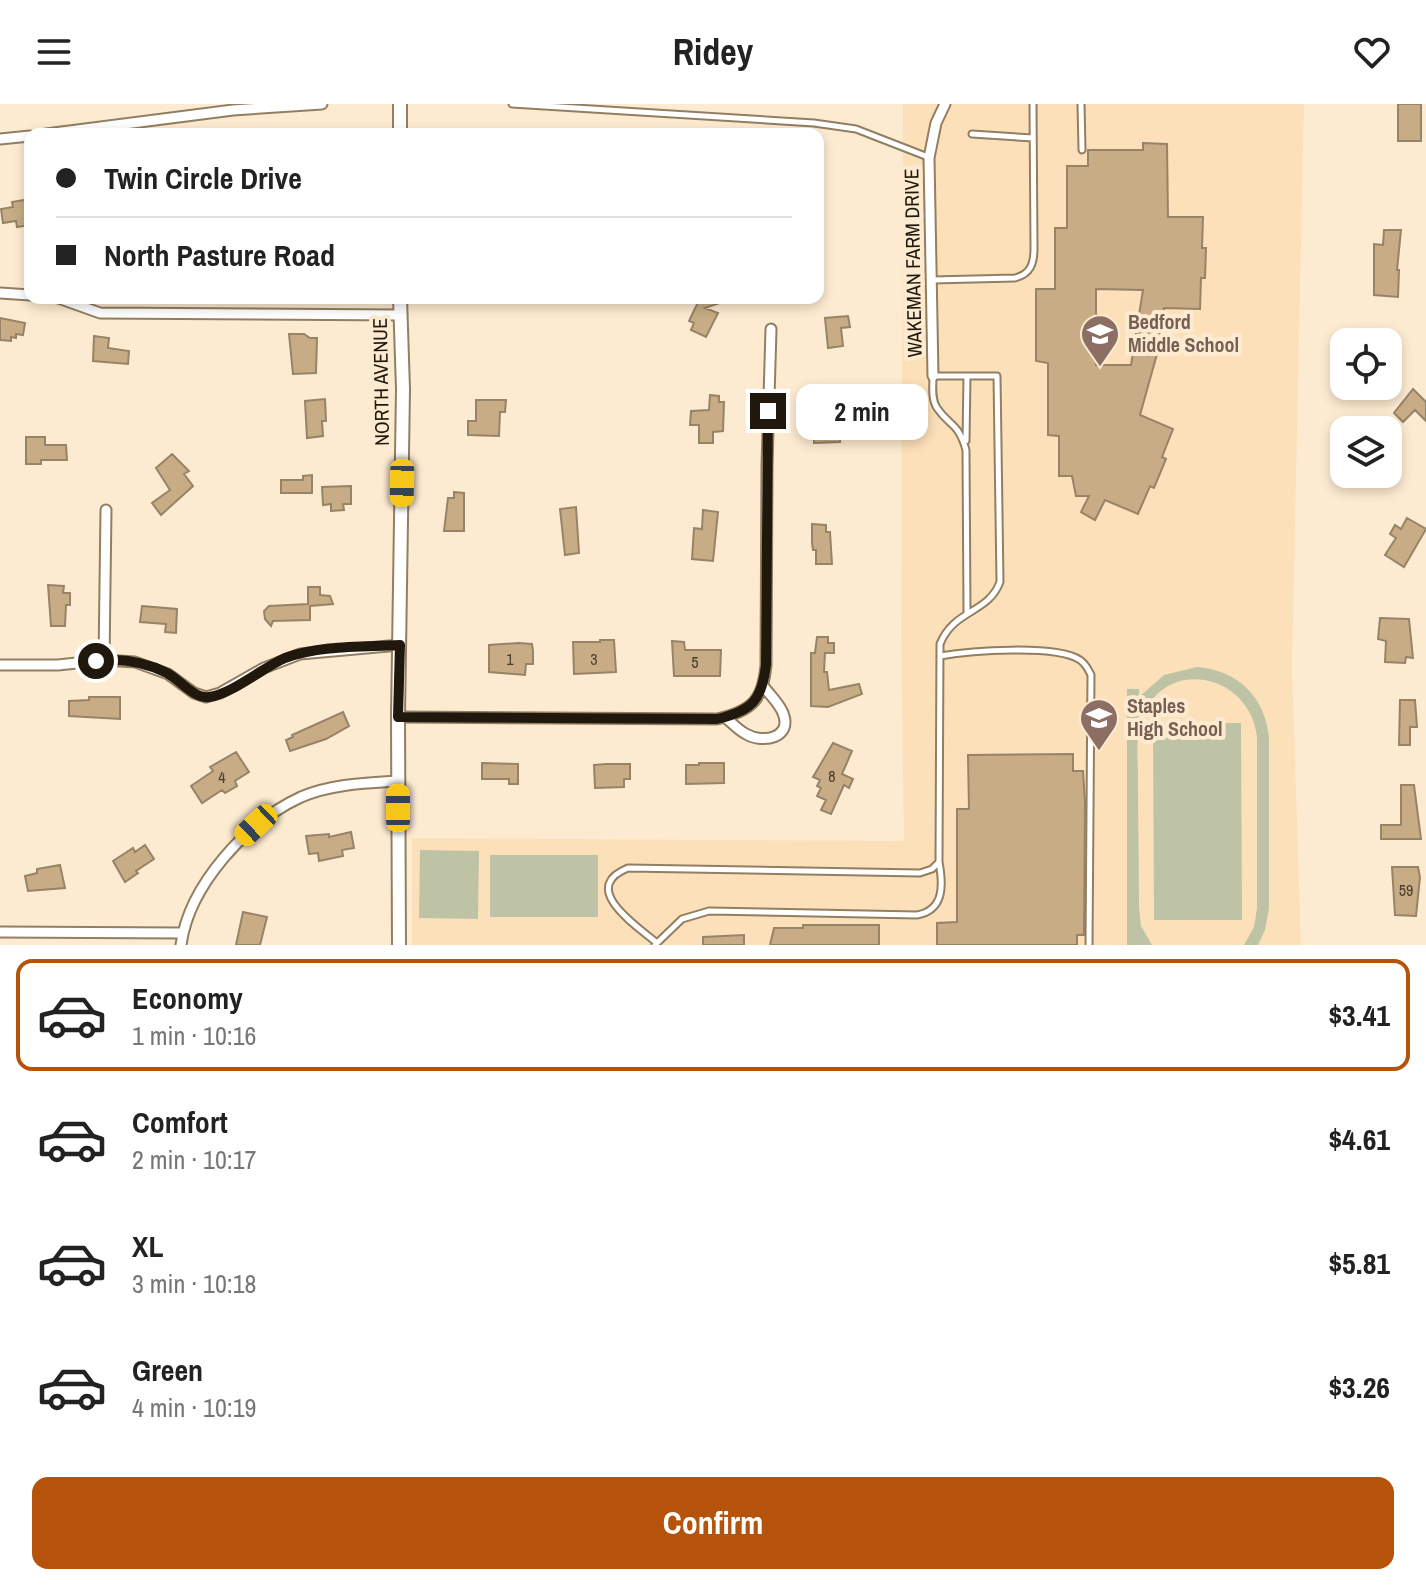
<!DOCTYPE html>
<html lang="en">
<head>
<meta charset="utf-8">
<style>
	:root { --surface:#fff; --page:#f2f2f2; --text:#222; --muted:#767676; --line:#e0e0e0; --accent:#b45309 }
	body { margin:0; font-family:"Archivo Narrow",sans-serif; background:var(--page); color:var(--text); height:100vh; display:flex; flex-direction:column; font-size:30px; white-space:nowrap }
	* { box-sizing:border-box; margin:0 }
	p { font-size:26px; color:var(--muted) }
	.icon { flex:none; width:44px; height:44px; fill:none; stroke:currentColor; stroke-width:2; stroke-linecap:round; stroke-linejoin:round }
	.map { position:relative; height:841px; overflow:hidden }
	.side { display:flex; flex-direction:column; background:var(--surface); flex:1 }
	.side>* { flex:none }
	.hud { position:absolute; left:24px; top:24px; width:800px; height:176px; border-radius:16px; box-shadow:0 4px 12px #0003; display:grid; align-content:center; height:176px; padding:0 32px; background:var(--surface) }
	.buttons { position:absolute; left:1330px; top:224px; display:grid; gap:16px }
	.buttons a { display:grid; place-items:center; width:72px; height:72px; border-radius:16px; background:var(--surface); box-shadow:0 4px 12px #0003; font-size:40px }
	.end { position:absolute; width:36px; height:36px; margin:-18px; border:10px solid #20180d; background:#fff; box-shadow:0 0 0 4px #fff }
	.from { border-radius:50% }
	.bubble { position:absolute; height:56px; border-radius:16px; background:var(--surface); box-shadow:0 4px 12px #0003; font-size:26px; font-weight:700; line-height:56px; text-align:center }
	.car { position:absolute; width:24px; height:48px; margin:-24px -12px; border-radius:10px; box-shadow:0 0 6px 2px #0007; background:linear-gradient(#f5c518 24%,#345 0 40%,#f5c518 0 76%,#345 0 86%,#f5c518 0) }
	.hud b { display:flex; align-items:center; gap:28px; height:76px; font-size:30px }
	.hud b+b { border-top:2px solid var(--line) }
	.hud i { width:20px; height:20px; background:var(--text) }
	ul { padding:14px 0 0; list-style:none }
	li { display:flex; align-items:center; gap:24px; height:112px; margin:0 16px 12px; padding:0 16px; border:4px solid transparent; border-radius:16px }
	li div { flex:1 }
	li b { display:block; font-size:30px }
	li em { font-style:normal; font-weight:700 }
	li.active { border-color:var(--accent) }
	li>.icon { width:72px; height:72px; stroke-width:1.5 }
	.primary-button { display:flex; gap:16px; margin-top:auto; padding:16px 32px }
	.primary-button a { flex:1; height:92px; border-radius:16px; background:var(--accent); color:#fff; font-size:32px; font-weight:700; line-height:92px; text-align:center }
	header { display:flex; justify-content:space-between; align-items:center; height:104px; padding:0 32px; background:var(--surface); font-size:36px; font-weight:700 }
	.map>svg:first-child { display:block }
</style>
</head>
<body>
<header><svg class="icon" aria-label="menu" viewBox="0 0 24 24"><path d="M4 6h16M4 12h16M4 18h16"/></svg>Ridey<svg class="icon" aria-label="heart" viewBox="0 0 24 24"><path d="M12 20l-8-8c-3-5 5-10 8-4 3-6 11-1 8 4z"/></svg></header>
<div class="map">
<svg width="1426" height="841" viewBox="0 0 1426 841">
	<rect width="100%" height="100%" fill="#fdebd1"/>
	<path fill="#fce0ba" d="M903,0h401l-12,562 9,279h-889v-107l492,3 -3,-208z"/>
	<path fill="#bfc3a5" d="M1197,563c41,3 68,30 72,70v171l-4,22 -7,15h-14l10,-18 3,-19v-171c-7,-65 -94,-81 -115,-18 -7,19 -4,41 -4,61 0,42 1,85 1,128l2,18 11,19h-25v-256h12v8l25,-22z
		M1153,619h88l1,197h-88z
		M420,746l59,1 -1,68 -59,-1z
		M490,751h108v62h-108z"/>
	<path fill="#c7ac85" stroke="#978366" stroke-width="2" fill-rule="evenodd" d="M1398,0h23v37h-23z
		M1143,39l24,1 1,73h35l-1,31h4l-1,30h-4l-1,31 -36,-1 -7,46 -17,61 33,14 -11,28 4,2 -12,29 -4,-2 -12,28 -33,-14 -10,20 -14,-8 8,-16h-13l-4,-20h-13v-40l-11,-1v-72l-12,-2v-72h19v-61h12v-62h21v-16h55zM1096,185l47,1 -12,75h-35v-28l7,-5 3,-7 -4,-7 -6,-4z
		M30,95v26l-13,2 -1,-6 -13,2 -2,-14 12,-2 -1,-5z
		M1384,126h17l-4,40h2l-1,27 -24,-2v-51l9,1z
		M700,194l28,2 -23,8 13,5 -12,24 -15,-7 3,-7 -5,-2z
		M848,212l2,11 -9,1 2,18 -15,2 -3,-30z
		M0,214l25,5 -2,12 -7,-1v4l-5,-1v4l-11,-1z
		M289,230h15l6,4h7l-1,35 -23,1z
		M94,232l15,2 -1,10 21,3 -1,13 -35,-3z
		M1413,285l13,13v19l-11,-11 -12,12 -9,-9z
		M710,291l9,1v6h5l-1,29 -10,1v11h-14v-18h-9l1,-14 18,-1z
		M325,295l1,22h-4l1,15 -16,2 -2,-37z
		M812,295h18v3h11l-1,40 -26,1v-6h-3z
		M476,296h30l-1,12h-5l-1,24 -31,-1v-14h8z
		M26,333h19v8h21l1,15h-26v4h-15z
		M172,350l17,17 -5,3 9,12 -32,29 -9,-12 18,-13 -14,-22z
		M312,371v18h-31v-13h22v-4z
		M351,382v18h-8l1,6 -13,1v-7l-8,1 -1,-18z
		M454,388l10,1v38h-20l4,-33h6z
		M576,403l3,46 -14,2 -5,-46z
		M703,406l15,2 -5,49 -21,-2 2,-31 8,1z
		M1407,414l19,11 -22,38 -19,-12 11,-17 -6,-4 5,-9 6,4z
		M812,420l14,1v7h4l2,32h-16v-14h-3l-1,-7z
		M48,481l16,1 -1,7h7v12h-4l-1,21h-14z
		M308,483h12v8l10,1 3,8 -23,2v14l-37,1 -2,5 -6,-7 -1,-8 5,-5 39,-2z
		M142,502l35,3 -1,24 -11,-1 1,-8 -26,-2z
		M1380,514l29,1 4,39 -7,-1 -1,6 -20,-1 1,-21 -8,-2z
		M817,533h11v6h6v10h-9l-1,19h3l2,18 30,-6 3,10 -34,13 -17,-1v-53h4z
		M600,536h14l2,32 -42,2 -1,-32h27z
		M672,537l12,1 1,8h36l-1,26h-46z
		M519,539l13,1 1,7v13h-7l-1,11 -36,-3v-27z
		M89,593h31v22l-51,-3v-15l20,-1z
		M1400,596h15l2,27h-7v18h-11z
		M343,608l6,14 -23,13 -36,12 -4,-11 7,-3 -1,-2z
		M833,639l19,8 -10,23 11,5 -4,9 -5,-3 -13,29 -10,-4 5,-10 -9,-4 4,-8 -4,-2 3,-6 -7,-3z
		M236,648l13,20 -14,9 2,5 -12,7 -3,-3 -20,13 -11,-17 22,-15 -3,-4z
		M1073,650v17h10l2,31 -1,133h-7v10h-140v-22l20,-1v-113h12l-1,-54z
		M482,659l36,1v20h-9v-5h-27z
		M699,659h25v20l-38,1v-19h13z
		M607,660h23v15h-6v8l-29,1 -1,-23z
		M1401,681h13l7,54h-40v-14h20z
		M351,728l3,16 -12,2 1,6 -24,5 -1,-8 -9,1 -3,-18 23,-2v3z
		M145,741l9,14 -18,12 2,2 -13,9 -12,-21 20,-13 2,4z
		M60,761l5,23 -37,3 -3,-15 12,-3v-4z
		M1392,763h26l2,10 -4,39 -21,-1z
		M243,808l24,5 -7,28h-24z
		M803,821h76v20h-109l4,-17h29z
		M744,831v10h-41v-8z"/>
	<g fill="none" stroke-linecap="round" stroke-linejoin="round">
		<g stroke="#927e61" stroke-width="9">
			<path id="service" d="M512,0l302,19 42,6 72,28
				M1081,0l1,46
				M972,30l61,4
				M932,176l83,-2c16,-4 19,-15 19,-30l-1,-144
				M966,337l1,-65
				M940,552c29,-5 116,-12 140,4 6,4 8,9 11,15l-2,270
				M657,839c-20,-17 -79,-55 -29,-75l292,5 12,-4 7,-7
				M655,841l27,-26 27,-8 208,4c28,-5 26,-31 22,-53l1,-218c14,-35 48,-30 60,-62l-3,-206h-64c0,10 -2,23 4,32 13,19 21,14 29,42l1,162"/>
		</g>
		<g stroke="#927e61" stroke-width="13">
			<path id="minor" d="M46,30l187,-24 89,-6
				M0,35l30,-3
				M0,189l30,2
				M58,194l42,15 301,2
				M933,272l-4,-218 7,-35 9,-19
				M104,556l2,-150
				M0,561h58l46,-5 31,2 33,12 26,19 12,4 14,-4 44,-25 36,-14 100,-9
				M398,613l319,2c35,-8 46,-19 49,-54l1,-200 4,-136
				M725,613c7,6 13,13 21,17 17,10 47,4 37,-21 -4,-10 -13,-18 -19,-26
				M0,828l182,1
				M181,841c8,-60 66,-123 120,-148 30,-13 65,-14 97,-16"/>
		</g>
		<g stroke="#927e61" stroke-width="16">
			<path id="tertiary" d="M400,0v30
				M399,841l-1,-228 5,-328 -3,-91"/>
		</g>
		<use href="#service" stroke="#fff" stroke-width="5"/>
		<use href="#minor" stroke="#fff" stroke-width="9"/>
		<use href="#tertiary" stroke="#fff" stroke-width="12"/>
	</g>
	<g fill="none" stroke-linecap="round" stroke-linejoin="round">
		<path stroke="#20180d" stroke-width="10" d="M96,557c25,-3 49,1 71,12 13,7 27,26 42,24 23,-3 53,-29 76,-39 35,-13 78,-11 115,-13l-2,72 319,2c35,-8 45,-19 49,-54l2,-254"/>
	</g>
	<defs>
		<g id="school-pin" transform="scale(2)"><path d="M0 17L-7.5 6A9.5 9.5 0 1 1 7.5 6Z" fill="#8d6e63" stroke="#fdebd1"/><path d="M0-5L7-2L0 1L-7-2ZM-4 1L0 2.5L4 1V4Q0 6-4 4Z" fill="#fff"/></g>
	</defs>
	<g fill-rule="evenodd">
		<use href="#school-pin" x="1100" y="230"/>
		<use href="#school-pin" x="1099" y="614"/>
	</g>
	<g text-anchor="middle" stroke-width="8" stroke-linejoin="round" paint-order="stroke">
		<g font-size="16" fill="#4a3d2b">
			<text x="510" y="561">1</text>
			<text x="594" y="561">3</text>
			<text x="695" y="564">5</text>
			<text x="832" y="678">8</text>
			<text x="222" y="679">4</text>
			<text x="1406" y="792">59</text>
		</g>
		<g font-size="20" fill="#20180d" stroke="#fdebd1">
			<text transform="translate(913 159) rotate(-91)" y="7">WAKEMAN FARM DRIVE</text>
			<text transform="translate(381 278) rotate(-91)" y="7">NORTH AVENUE</text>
		</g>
		<g font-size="20" font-weight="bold" fill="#785e54" stroke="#fdebd1" text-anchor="start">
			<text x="1128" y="225">Bedford<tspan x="1128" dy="23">Middle School</tspan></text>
			<text x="1127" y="609">Staples<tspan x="1127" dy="23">High School</tspan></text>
		</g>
	</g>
</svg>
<div class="buttons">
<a><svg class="icon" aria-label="locate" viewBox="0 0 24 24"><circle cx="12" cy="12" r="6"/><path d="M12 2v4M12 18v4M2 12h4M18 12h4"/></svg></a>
<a><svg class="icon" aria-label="layers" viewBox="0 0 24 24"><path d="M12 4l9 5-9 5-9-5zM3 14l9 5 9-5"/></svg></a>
</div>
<i class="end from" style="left:96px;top:557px"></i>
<i class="end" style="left:768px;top:307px"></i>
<div class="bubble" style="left:796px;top:280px;width:132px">2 min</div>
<i class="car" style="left:402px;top:379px;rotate:181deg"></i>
<i class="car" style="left:398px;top:704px;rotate:0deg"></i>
<i class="car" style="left:256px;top:721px;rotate:227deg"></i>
<div class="hud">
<b><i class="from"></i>Twin Circle Drive</b>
<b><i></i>North Pasture Road</b>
</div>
</div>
<section class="side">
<ul>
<li class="active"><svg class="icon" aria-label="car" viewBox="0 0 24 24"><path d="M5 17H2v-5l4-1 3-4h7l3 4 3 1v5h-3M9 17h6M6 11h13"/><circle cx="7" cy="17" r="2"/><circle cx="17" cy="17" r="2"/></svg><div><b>Economy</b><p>1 min · 10:16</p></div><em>$3.41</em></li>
<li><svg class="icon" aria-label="car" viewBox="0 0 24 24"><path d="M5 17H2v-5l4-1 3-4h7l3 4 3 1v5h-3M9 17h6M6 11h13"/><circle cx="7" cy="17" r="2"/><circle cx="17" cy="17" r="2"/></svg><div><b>Comfort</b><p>2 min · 10:17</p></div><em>$4.61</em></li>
<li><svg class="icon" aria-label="car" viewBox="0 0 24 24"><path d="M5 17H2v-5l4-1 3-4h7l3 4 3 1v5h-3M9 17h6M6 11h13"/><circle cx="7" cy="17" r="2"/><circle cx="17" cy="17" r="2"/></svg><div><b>XL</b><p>3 min · 10:18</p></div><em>$5.81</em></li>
<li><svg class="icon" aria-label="car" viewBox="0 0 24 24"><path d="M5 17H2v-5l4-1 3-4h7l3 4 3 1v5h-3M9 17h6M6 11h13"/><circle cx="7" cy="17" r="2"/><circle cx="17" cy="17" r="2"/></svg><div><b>Green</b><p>4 min · 10:19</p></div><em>$3.26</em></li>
</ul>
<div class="primary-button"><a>Confirm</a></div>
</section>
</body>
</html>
